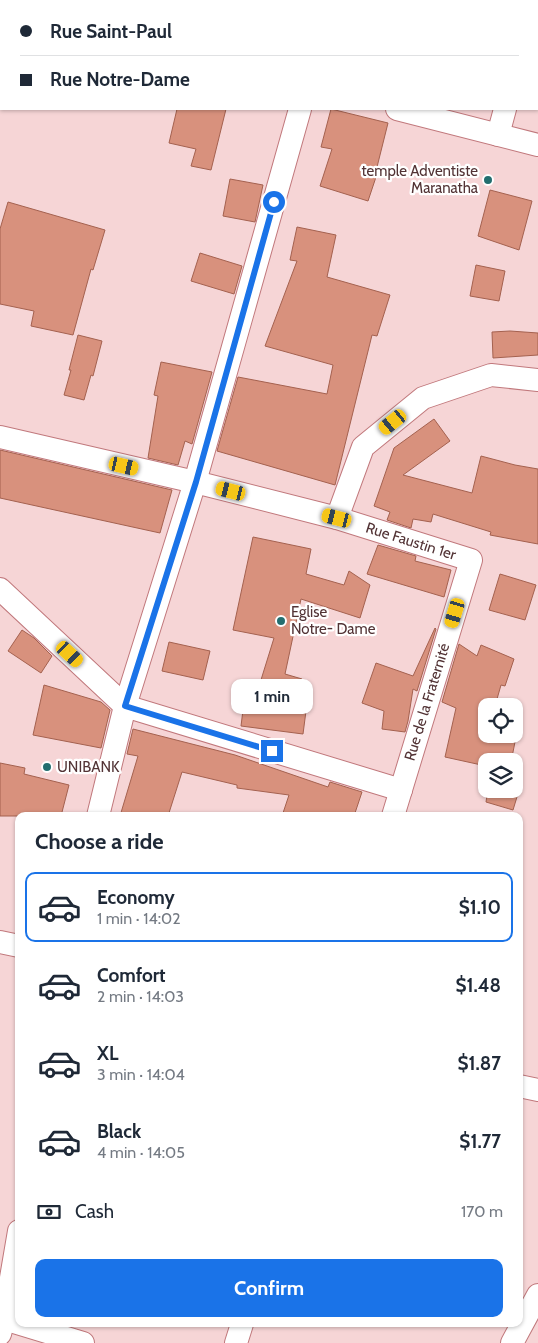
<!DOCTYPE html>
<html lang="en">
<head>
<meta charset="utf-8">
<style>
	:root { --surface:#fff; --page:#f6f6f7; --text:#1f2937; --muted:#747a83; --line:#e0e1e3; --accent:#1a73e8 }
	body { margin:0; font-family:Cabin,sans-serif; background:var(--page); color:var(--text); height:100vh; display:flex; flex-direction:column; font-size:19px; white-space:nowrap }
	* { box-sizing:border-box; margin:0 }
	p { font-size:16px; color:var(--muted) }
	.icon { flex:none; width:28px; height:28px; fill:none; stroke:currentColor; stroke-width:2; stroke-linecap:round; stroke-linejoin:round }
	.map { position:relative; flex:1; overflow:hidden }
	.details { position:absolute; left:15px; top:812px; width:508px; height:515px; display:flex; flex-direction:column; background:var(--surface); border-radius:10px; box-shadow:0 1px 4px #0004 }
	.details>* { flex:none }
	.banner { position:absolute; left:0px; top:0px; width:539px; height:110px; box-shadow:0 1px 4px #0004; display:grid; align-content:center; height:110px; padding:0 20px; background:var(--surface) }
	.controls { position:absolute; left:478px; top:698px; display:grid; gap:10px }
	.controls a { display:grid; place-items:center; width:45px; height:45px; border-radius:10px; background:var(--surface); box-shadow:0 1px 4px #0004; font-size:25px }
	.end { position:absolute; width:22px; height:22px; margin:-11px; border:6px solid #1a73e8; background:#fff; box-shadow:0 0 0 2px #fff }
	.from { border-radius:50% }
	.bubble { position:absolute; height:35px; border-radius:10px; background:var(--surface); box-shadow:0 1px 4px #0004; font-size:16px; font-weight:800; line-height:35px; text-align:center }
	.car { position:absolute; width:15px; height:30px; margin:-15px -8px; border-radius:6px; box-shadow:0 0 4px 1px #0007; background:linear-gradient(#f5c518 24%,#345 0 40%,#f5c518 0 76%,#345 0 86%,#f5c518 0) }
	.banner b { display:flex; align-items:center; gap:18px; height:48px; font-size:19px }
	.banner b+b { border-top:1px solid var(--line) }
	.banner i { width:12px; height:12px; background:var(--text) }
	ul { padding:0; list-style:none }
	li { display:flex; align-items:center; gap:15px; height:70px; margin:0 10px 8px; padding:0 10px; border:2px solid transparent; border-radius:10px }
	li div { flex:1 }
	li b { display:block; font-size:19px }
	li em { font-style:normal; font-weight:800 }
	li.on { border-color:var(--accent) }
	li>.icon { width:45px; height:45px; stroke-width:1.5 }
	h2 { padding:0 20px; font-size:22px; line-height:60px }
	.pay { display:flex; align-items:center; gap:12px; height:55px; padding:0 20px; font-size:19px }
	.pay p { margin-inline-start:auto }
	.button { display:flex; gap:10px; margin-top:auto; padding:10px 20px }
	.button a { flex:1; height:58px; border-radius:10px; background:var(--accent); color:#fff; font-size:20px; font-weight:800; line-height:58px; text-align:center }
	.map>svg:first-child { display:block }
</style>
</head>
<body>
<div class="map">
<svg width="538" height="1343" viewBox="0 0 538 1343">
	<rect width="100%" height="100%" fill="#f6d5d6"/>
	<path fill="#d8917d" stroke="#a4614f" d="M177,109h49l-15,61 -20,-4 5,-17 -27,-6z
		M331,109l57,14 -11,44 2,1 -11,33 -48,-15 12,-37 -11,-2z
		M230,179l33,6 -8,37 -32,-6z
		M490,190l42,11 -13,49 -41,-14z
		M8,202l97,28 -12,40 -2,-1 -18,66 -42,-9 3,-15 -34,-7v-75z
		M297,227l39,8 -9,42 63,18 -13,41 -5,-1 -37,150 -118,-34 21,-74 89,17 6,-29 -68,-19 32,-85 -7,-1z
		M200,253l42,13 -8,28 -43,-13z
		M476,265l29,6 -6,30 -29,-5z
		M510,331l28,2v22l-45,3 -1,-26z
		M78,335l24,6 -9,35 -2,-1 -7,25 -20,-5 7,-25h-2z
		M161,362l51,10 -20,72 -7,-3 -7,24 -30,-7 10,-62 -4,-1z
		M434,419l16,22 -47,34 69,18 9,-37 34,9 23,4v75l-48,-9 1,-3 -58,-18 -2,8 -18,-3 -2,9 -24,-8 3,-8 -16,-6 20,-58z
		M0,450l172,40 -12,43 -160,-35z
		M253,537l58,12 -5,25 38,11 5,-14 21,14 -10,33 -59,-19 -16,75 17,5 -9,30 13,2 -3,23 -62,-8 4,-32 11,2 18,-58 -41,-8z
		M378,545l38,11 -1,5 36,9 -7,27 -77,-23z
		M500,574l36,11 -11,35 -36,-10z
		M435,628l1,1 -19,62 -4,-2 -5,32 -3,11 -23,-3 2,-18 -22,-8 14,-40 37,13z
		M22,630l12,8 18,18 -11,17 -33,-22z
		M169,642l41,9 -7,29 -41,-9z
		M459,644l18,12 4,-11 33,14 -9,27 -4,-1 -6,21h-9l-1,31 30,5 -3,15 9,2 -3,27 2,1 -7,23 -27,-8 2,-13h26v-28h-28v5l-41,-9 11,-49 -14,-6z
		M44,685l57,17 9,8 -9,38 -68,-13z
		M133,729l102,26 93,32 2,-5 32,10 -8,24h-72l7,-21 -52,-7v-3l-55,-13 -14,44h-48l18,-60 -11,-2z
		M0,763l25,5 -1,6 45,11 -8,31h-61z"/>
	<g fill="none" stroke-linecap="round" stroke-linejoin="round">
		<g stroke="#c1787c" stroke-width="24">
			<g id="minor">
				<path d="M329,1v-1"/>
				<path d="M535,1v-1"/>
				<path d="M0,5l1,1"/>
				<path d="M397,109l141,36"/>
				<path d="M498,135l7,-26"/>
				<path id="s1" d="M0,437l195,45 142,36 134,42 -78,256"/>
				<path d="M337,518l26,-71 60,-49 68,-23 47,5"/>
				<path d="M0,589l125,117 276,84"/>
				<path d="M98,816l27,-110 70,-224 105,-373"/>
				<path d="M0,942l19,4"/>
				<path d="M519,1086l19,4"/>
				<path d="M4,1319l79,24"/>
				<path d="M0,1334l4,-15 15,-88"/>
				<path d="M236,1343l6,-19"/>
				<path d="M512,1343l26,-48"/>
			</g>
		</g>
		<use href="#minor" stroke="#fff" stroke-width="22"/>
	</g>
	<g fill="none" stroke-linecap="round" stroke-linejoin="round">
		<path stroke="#1a73e8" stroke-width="6" d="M272,751l-147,-45 71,-224 78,-280"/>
	</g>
	<g fill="#236e6f" stroke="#fff" stroke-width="2">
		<circle cx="488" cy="180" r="5"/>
		<circle cx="281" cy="621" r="5"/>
		<circle cx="47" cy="767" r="5"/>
	</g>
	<g text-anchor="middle" stroke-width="4.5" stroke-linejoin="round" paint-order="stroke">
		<g font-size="15" fill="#523335" stroke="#fff" text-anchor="start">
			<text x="478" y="176" text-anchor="end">temple Adventiste<tspan x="478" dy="17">Maranatha</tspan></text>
			<text x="291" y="617">Eglise<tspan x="291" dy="17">Notre- Dame</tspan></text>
			<text x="57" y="772">UNIBANK</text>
		</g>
		<g font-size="15" fill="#523335" stroke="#fff">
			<text dy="5" stroke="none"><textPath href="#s1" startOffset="424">Rue Faustin 1er</textPath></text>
			<text transform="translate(427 702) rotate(-73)" y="5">Rue de la Fraternité</text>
		</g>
	</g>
</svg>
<div class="controls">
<a><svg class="icon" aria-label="locate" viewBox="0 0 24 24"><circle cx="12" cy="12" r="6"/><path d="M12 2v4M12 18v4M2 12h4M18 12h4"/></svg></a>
<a><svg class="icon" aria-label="layers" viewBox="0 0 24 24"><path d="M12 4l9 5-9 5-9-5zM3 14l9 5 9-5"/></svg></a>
</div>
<i class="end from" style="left:274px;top:202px"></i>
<i class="end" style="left:272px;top:751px"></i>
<div class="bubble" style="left:231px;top:679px;width:82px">1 min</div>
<i class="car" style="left:393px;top:422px;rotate:231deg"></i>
<i class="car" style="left:124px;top:466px;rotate:103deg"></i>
<i class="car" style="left:231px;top:491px;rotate:284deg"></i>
<i class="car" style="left:337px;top:518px;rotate:284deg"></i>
<i class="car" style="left:455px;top:613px;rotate:197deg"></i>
<i class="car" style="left:70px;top:654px;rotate:133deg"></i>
<div class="banner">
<b><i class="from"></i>Rue Saint-Paul</b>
<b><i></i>Rue Notre-Dame</b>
</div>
<section class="details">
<h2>Choose a ride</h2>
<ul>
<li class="on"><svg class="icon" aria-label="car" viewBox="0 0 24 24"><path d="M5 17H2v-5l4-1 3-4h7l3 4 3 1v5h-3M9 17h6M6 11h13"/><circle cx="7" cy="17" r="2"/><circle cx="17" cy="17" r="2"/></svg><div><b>Economy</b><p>1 min · 14:02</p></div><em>$1.10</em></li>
<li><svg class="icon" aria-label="car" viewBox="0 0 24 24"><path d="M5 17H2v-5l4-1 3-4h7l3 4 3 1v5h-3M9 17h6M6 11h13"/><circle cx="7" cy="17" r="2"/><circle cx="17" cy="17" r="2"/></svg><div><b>Comfort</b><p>2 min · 14:03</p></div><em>$1.48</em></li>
<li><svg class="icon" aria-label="car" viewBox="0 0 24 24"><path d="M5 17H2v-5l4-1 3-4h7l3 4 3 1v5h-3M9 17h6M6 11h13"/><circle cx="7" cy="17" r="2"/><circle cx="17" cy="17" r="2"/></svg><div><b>XL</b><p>3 min · 14:04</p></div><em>$1.87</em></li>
<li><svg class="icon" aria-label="car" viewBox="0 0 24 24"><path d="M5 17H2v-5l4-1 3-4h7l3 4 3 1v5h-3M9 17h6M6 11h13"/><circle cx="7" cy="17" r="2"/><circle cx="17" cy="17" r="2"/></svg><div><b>Black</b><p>4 min · 14:05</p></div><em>$1.77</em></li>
</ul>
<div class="pay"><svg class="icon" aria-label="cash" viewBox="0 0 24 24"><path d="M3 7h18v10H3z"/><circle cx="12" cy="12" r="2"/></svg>Cash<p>170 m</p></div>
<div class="button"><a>Confirm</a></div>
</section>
</div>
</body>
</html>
